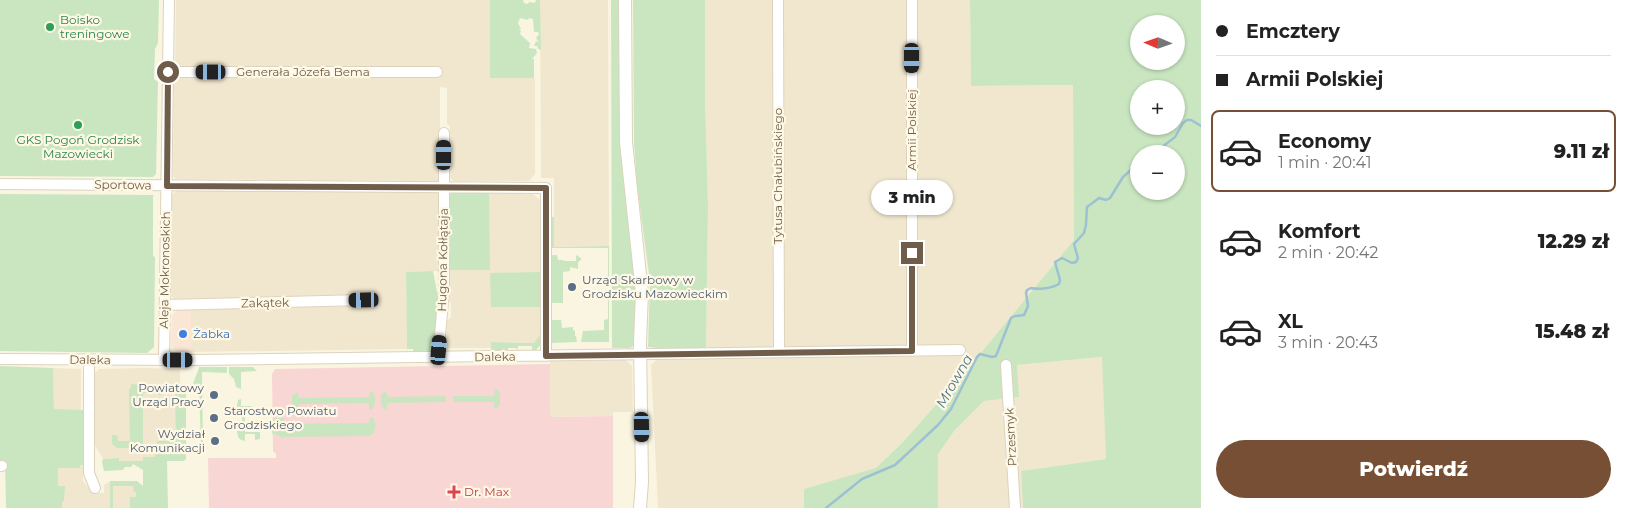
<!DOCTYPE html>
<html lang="pl">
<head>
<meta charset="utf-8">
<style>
	:root { --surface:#fff; --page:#f2f2f2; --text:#222; --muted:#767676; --line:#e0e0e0; --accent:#774f34 }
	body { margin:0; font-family:Montserrat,sans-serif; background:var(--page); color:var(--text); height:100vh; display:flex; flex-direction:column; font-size:19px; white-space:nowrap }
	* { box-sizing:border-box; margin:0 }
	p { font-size:16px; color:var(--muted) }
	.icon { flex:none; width:28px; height:28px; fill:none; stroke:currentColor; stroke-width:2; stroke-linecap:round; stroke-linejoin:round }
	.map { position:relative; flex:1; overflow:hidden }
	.details { display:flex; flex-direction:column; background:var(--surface); width:425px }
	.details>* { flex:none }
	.hud { display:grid; align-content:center; height:110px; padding:0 15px; background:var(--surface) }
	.needle { width:32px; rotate:272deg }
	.tools { position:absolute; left:1130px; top:15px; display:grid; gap:10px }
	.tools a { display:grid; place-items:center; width:55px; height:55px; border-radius:50%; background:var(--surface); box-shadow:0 1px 4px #0004; font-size:25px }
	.end { position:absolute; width:22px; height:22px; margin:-11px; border:6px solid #6f5d49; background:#fff; box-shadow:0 0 0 2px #fff }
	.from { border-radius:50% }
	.bubble { position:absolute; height:35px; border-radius:18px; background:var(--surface); box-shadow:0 1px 4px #0004; font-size:16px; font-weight:800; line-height:35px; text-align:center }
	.car { position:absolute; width:15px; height:30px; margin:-15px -8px; border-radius:6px; box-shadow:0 0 4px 1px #0007; background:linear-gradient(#222 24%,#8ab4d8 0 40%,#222 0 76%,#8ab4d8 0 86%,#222 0) }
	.hud b { display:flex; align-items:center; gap:18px; height:48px; font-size:19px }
	.hud b+b { border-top:1px solid var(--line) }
	.hud i { width:12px; height:12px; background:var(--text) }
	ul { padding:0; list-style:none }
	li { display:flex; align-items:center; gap:15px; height:82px; margin:0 10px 8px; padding:0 5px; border:2px solid transparent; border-radius:8px }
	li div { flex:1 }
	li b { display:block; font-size:19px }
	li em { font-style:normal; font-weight:800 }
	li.current { border-color:var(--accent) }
	li>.icon { width:45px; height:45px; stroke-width:1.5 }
	.cta { display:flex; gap:10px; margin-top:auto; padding:10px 15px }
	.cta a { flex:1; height:58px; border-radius:30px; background:var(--accent); color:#fff; font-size:20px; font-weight:800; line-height:58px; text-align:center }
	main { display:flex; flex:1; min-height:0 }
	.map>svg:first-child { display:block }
</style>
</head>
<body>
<main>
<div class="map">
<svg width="1201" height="508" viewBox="0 0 1201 508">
	<rect width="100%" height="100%" fill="#faf5e0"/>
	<path fill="#f1e7cf" d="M176,0h314v78h45v96l-6,7h-76l-5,-6 -1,-32h3v-17l-3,-2v-36l-7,-1v94l-264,-2 -3,-3 1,-99 265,1v-11h-264z
		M540,0h68l1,246 -55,1v-69h-13z
		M705,0h265l1,86 102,-1 1,155 -109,132 -63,71 -26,26 -72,20v19h-146l-7,-143 5,-5 50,-11 2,-144 -3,-107z
		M177,191h263v80l-34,1 1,77 -216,3v-43l181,-3v-12l-198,5 -3,-3 1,-102z
		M490,193l43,1 7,6v136l-6,7 -42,-1v6h-45l-1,-27 5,-4v-14l-3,-2v-61l2,-2v-14l-2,-3v-24z
		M1103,357l3,102 -85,12 2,37h-85l-1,-54 17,-23 30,-30 23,-4 10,-32z
		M626,360l6,6 1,46h-20v4l-61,1 -2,-3v-53z
		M53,368l28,1v41h-27z
		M143,368l37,1 1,89 -37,-1 -1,4h-24v-3l-16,1 -8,-13v-73l4,-4z
		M55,460h28v21l10,12h11v-8l6,-4h27l6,27h-90z"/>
	<path fill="#fae6d4" d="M178,309h13v43h-13l-7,-6 1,-30z"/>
	<path fill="#f8d6d4" d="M550,364v50l2,3 61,-1v92h-404l-1,-50h68v-4l-3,-3 -1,-77 3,-5z"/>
	<path fill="#c9e6c0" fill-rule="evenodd" d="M0,0h159l-1,43 -3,6 -1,30 4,3 -2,92 -3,3 -153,-1z
		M490,0h33l1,3 4,1 1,-2 6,1 1,-3h4l1,50 -4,-2 1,-2h-4l2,-5 3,2 -3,-5 3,-4 -1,-2h-4l-1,-13 -4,-1 -1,2 -8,-2 -2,5 3,6h-2l2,2 -1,3 10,9 -1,5 7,1 1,4 -5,6h2v19h-44z
		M611,0h10l16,281 -1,59h-3v6l-3,2h-17l-1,-1z
		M633,0h72v98l3,107 -2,144 -49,1v-2l-9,-1 2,-65 -13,-98 -3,-41z
		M970,0h231v508h-178l-2,-37 85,-12 -4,-102 -85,8 2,32 -35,4 -30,30 -16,23v54h-134v-19l72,-21 26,-25 63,-71 109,-132 -1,-155 -102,1zM1139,24h37v37h-37zM1139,89h37v37h-37zM1139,154h37v37h-37z
		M453,191l70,1v2l-34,-1 1,77h-42v-30l2,-2v-14l-2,-3v-24z
		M0,194l155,1 -2,1v60l2,1 -1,90 -7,6 -147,-2z
		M550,217h4v30l55,-1v96h-28l2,-11 21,-1v-10l4,-1v-71h-56l-2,-1z
		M553,255h4l1,5h5l1,1h12v-6l5,3v2l-3,2v7l-8,-2v4l-7,1v31h-13v-46z
		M433,271l6,31 -5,47 -3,2 -18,1v-3h-6l-1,-77z
		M540,272v35h-49l-1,-34z
		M550,320h11l1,8 11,-1v3l2,1v5h1l1,6 -27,1z
		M541,334l1,9 -6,7h-4v-4h-14v4l-2,-2h-8v3h-17v-9l43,1z
		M0,366l53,2 1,41 29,1v55h-3v3h-22v18h7l-1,15 -2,1v6h-56l-1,-46 -5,-1z
		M199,367h28v6l-25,-1 1,73h-2l-2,-54 -7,-2c1,-8 5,-14 7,-22z
		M229,367h24l4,4 -16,1v17l-5,-2 -2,-8 -5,-5z
		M131,384l12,1 6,7 -6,1v55h-26l-5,-4v-9h5l1,6h12l-1,-52 2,-1z
		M157,384h29v75l-2,2h-17l1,47h-38v-11h6v-5h-2l-1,-6h-20v22h-3v-27h27l6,5v-16l-10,-6 -2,3h-6l-2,3 -19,1 -2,-9 1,-3 16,-1v3h24v-4h12v-11h2v-5h19l-1,-52h-13v6h-5z
		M495,389l3,1 2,3v12l-3,3h-3v-6h-41v-6h41z
		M370,391l3,1c3,6 3,14 -2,18l-2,-1v-6l-70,1 -2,7 -5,-4v-11l5,-4 2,6 70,-1z
		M386,391l2,6 58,-1v6l-58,1 -2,7 -5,-4v-11z
		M241,399v7h11v4h-7v22h15v7l-5,1v-6h-10v7l-4,-1 -3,-3 -1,-6h5v-20h-6l2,-11z
		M370,417l3,1c4,6 3,15 -4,18l-88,1 -9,-4v-13l4,-2h7l3,6 83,-1z"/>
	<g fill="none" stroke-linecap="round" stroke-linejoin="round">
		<path stroke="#9dc1d3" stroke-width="2.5" d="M1153,154l22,-17 8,-14 4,-3h4l10,6
			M826,508l36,-29 33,-14 43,-40 13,-16 26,-52 3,-3 12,3 4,-1 15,-38 4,-2 9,-1 4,-9 -2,-13 1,-3 4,-2c8,2 21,0 28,-4l1,-4 -5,-18 7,-4 10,5 4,-1 2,-4 -4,-14 10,-11 2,-8 1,-18 12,-9 7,2 4,-2 13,-21 16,-14"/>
		<g stroke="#ddd2bd" stroke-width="12">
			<path id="minor" d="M778,0l1,352
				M912,0v351
				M168,72h269
				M0,184l546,4v168
				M165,305l199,-5
				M438,357l6,-66v-158
				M0,359l194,1 766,-10
				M89,360v113l6,15
				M164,360l5,-360
				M1006,365l9,143
				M0,466h2"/>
		</g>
		<g stroke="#ddd2bd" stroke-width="14">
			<path id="tertiary" d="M625,0l1,142 16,151 -2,49 2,140 -2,26"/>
		</g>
		<use href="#minor" stroke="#fff" stroke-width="10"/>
		<use href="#tertiary" stroke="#fff" stroke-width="12"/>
	</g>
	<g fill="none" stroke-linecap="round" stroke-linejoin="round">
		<path stroke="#6f5d49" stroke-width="6" d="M168,72l-1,114 379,2v168l366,-5v-98"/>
	</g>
	<g fill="#2e9e5b" stroke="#fef8e5" stroke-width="2">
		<circle cx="50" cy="27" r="5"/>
		<circle cx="78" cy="125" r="5"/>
	</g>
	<g fill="#5c6f8a" stroke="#fef8e5" stroke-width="2">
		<circle cx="572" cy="287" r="5"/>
		<circle cx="214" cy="395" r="5"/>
		<circle cx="214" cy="418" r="5"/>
		<circle cx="215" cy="441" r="5"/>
	</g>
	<circle fill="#3f7fe0" stroke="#fef8e5" stroke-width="2" cx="183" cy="334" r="5"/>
	<path fill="#e0444e" stroke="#fef8e5" stroke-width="2" d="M451.5 484.5h5v5h5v5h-5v5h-5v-5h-5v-5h5z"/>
	<g text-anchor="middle" stroke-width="4.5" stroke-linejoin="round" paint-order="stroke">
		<g font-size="12" fill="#27864d" stroke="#fef8e5" text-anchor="start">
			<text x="60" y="24">Boisko<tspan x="60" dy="14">treningowe</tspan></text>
			<text x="78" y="144" text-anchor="middle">GKS Pogoń Grodzisk<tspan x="78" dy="14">Mazowiecki</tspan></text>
		</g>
		<g font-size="12" fill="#6f5d49" stroke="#fef8e5">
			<text x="303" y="76">Generała Józefa Bema</text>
			<text transform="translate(912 130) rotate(-90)" y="4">Armii Polskiej</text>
			<text transform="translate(778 176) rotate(-90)" y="4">Tytusa Chałubińskiego</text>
			<text transform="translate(123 185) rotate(1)" y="4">Sportowa</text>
			<text transform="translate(443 260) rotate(-89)" y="4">Hugona Kołłątaja</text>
			<text transform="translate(165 270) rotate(-89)" y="4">Aleja Mokronoskich</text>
			<text transform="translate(265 303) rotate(-1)" y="4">Zakątek</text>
			<text transform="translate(495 357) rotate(-1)" y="4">Daleka</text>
			<text transform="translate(90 360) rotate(1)" y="4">Daleka</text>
			<text transform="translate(1011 437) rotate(-93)" y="4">Przesmyk</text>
		</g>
		<g font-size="12" fill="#4e5e75" stroke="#fef8e5" text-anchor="start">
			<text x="582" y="284">Urząd Skarbowy w<tspan x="582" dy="14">Grodzisku Mazowieckim</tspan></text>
			<text x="204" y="392" text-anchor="end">Powiatowy<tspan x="204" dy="14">Urząd Pracy</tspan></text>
			<text x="224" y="415">Starostwo Powiatu<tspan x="224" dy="14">Grodziskiego</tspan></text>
			<text x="205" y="438" text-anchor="end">Wydział<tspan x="205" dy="14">Komunikacji</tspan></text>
		</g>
		<g font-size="12" fill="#366cbe" stroke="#fef8e5" text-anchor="start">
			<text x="193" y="338">Żabka</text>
		</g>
		<g font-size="12" fill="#be3a42" stroke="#fef8e5" text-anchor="start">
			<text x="464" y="496">Dr. Max</text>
		</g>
		<g font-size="14" font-style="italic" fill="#4b788e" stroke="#fef8e5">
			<text transform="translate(954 381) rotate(-60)" y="5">Mrowna</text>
		</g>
	</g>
</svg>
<div class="tools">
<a><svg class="needle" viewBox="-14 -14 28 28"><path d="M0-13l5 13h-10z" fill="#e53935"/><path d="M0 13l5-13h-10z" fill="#767676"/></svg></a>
<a>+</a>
<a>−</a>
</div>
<i class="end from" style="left:168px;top:72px"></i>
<i class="end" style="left:912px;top:253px"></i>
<div class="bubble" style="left:871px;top:180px;width:82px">3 min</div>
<i class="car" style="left:912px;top:58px;rotate:180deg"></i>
<i class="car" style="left:211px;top:72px;rotate:270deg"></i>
<i class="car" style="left:444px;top:155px;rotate:0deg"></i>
<i class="car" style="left:364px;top:300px;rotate:269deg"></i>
<i class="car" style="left:439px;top:350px;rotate:5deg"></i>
<i class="car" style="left:178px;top:360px;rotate:90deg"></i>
<i class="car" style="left:642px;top:427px;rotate:179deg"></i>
</div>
<section class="details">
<div class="hud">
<b><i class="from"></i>Emcztery</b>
<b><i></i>Armii Polskiej</b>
</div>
<ul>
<li class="current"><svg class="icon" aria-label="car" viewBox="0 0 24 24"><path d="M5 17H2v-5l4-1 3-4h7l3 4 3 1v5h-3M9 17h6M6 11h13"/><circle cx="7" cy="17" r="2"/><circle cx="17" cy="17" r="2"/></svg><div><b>Economy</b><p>1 min · 20:41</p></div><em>9.11 zł</em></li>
<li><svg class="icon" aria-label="car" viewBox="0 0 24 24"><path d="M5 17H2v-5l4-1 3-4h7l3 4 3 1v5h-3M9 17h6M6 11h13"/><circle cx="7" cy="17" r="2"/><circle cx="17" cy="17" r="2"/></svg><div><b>Komfort</b><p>2 min · 20:42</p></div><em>12.29 zł</em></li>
<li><svg class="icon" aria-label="car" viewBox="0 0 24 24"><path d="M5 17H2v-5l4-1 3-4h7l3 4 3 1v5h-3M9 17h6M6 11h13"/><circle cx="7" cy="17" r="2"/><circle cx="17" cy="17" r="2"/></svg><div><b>XL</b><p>3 min · 20:43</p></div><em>15.48 zł</em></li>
</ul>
<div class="cta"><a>Potwierdź</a></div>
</section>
</main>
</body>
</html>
